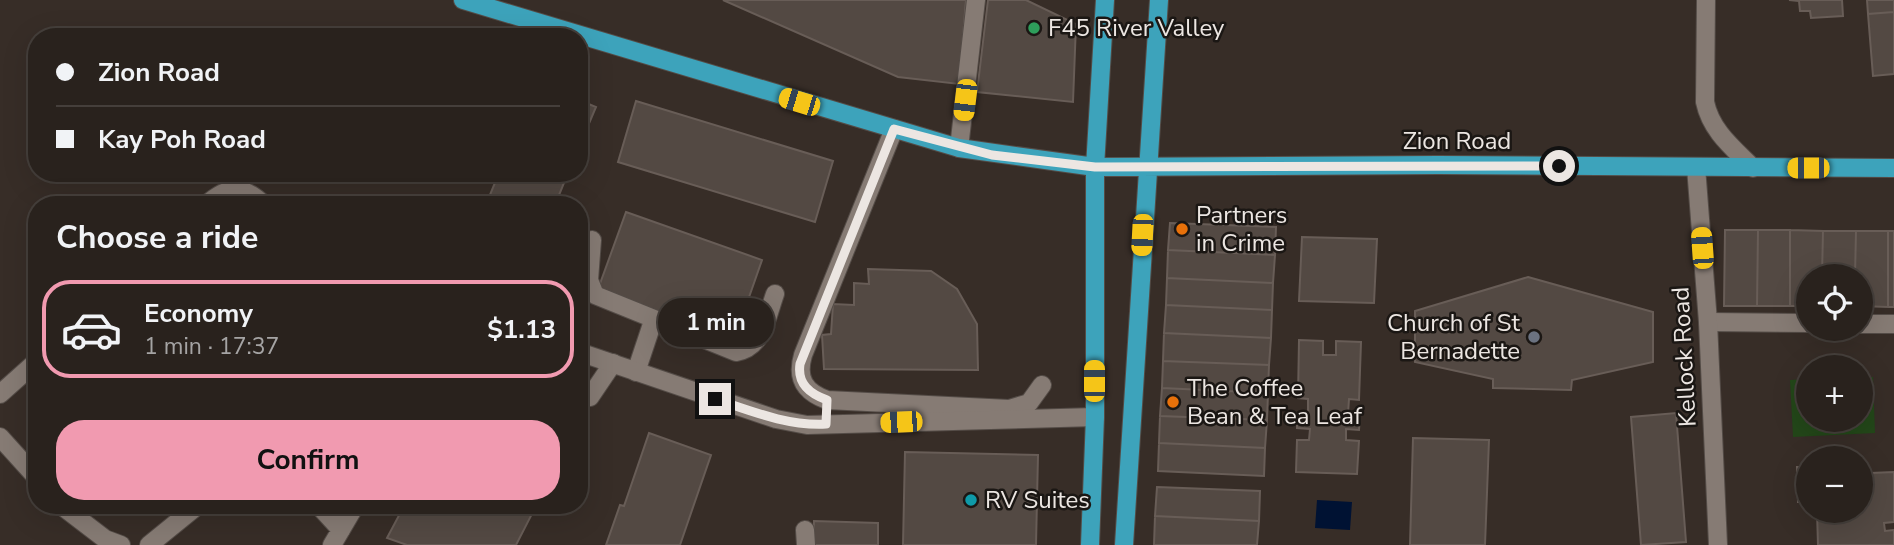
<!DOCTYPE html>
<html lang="en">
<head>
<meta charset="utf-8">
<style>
	:root { --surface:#29221d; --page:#352f2a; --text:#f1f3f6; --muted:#a5a4a4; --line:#453f3b; --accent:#f19ab0 }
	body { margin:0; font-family:"Nunito Sans",sans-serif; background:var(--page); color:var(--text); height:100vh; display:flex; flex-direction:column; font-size:26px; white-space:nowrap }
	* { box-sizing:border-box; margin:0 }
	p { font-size:23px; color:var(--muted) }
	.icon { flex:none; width:38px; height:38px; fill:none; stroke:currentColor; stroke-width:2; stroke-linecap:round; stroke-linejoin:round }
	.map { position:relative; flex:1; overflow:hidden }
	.side { position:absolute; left:28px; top:196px; width:560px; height:318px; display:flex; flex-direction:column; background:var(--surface); border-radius:28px; box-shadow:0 7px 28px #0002,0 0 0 2px var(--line) }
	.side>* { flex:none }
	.banner { position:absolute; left:28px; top:28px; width:560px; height:154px; border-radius:28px; box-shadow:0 7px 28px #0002,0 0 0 2px var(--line); display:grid; align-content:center; height:154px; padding:0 28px; background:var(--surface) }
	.controls { position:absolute; left:1796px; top:264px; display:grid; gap:14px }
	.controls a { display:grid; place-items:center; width:77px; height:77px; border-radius:50%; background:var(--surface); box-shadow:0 7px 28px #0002,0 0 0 2px var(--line); font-size:35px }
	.end { position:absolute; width:32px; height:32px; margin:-16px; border:9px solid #ece6e2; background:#111; box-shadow:0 0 0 4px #111 }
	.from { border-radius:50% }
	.bubble { position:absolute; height:49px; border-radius:24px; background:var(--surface); box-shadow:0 7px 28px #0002,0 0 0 2px var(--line); font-size:23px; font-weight:700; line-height:49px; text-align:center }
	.car { position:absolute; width:21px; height:42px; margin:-21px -10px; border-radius:9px; box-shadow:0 0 5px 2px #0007; background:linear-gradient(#f5c518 24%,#345 0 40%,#f5c518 0 76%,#345 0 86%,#f5c518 0) }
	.banner b { display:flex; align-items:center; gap:24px; height:66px; font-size:26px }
	.banner b+b { border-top:2px solid var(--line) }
	.banner i { width:18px; height:18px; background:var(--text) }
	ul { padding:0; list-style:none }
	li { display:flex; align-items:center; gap:21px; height:98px; margin:0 14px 10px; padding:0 14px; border:4px solid var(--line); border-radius:28px }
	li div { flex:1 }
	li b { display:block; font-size:26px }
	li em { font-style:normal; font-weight:700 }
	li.on { border-color:var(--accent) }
	li>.icon { width:63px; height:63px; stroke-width:1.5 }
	h2 { padding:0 28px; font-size:32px; line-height:84px }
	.action { display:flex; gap:14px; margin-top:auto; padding:14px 28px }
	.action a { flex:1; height:80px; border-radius:28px; background:var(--accent); color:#111; font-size:28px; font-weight:700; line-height:80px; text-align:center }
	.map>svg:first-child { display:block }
</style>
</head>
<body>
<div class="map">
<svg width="1894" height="545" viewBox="0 0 1894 545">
	<rect width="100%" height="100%" fill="#372d27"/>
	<path fill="#234719" d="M1860,377h13l2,56 -82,4 -3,-57 18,-1v41h52z"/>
	<path fill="#001233" d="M1317,500l35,2 -2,28 -35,-2z"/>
	<path fill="#534943" stroke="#685d57" stroke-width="2" d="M723,0h243l-7,84 -61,-7z
		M988,0h38l50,24 -3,78 -96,-10z
		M1789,0h53l1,16 -32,2 -1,-7h-10l-1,-10z
		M1867,0h27v12l-26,2z
		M1894,12v62l-21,2 -5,-62z
		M579,100l17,7 -17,40z
		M636,101l197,60 -18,61 -197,-60z
		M499,173h69l-13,32h-61l-7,-3z
		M626,212l136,48 -28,80 -137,-48z
		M1170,223l106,4 -1,28 -107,-5z
		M1725,230h33l-1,76h-33z
		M1758,230h32v76h-33z
		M1790,230l33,1 -1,45h-14v30h-18z
		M1823,231h33l-1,45h-33z
		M1856,231h32v76l-28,-1v-30h-5z
		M1888,231h6v76h-6z
		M1302,237l75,2 -3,64 -75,-2z
		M1168,250l107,5 -2,28 -106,-5z
		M868,269l63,2 26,18 20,35 1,46 -154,-1 -2,-34 9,-1 2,-30 21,1v-22l15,1z
		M1528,277l125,35v50l-81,18 -1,10 -78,-2v-9l-78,-17v-51z
		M1167,278l106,5 -1,27 -106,-5z
		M1166,305l106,5 -1,28 -107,-5z
		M1164,333l107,5 -2,27 -106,-4z
		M1299,340l24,1v14h13v-14l25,1 -2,58 -10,-1 -1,15h12l-1,16 -13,-1v11l13,1 -2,33 -61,-2 1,-32h12l1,-11 -13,-1v-15l11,1v-15l-10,-1z
		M1163,361l106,4 -1,28 -106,-5z
		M1162,388l106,5 -1,27 -107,-4z
		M1676,413l10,129 -45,3 -10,-128z
		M1160,416l107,4 -2,28 -106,-5z
		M649,433l62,22 -31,90h-74l14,-40 4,1z
		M1413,438l76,2 -4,105h-75z
		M1159,443l106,5 -1,28 -106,-5z
		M905,452l133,3 -2,90h-133z
		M1797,467h11v35h-10z
		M1894,472v50l-10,1 1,8 9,-1v15h-76l-1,-34h43v-30l11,-1v-7z
		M1157,487l103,4 -1,30 -104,-5z
		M404,506h123l7,4 -18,35h-109l-20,-7z
		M1155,516l104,5 -2,24h-103z
		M814,521l64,2v22h-65z"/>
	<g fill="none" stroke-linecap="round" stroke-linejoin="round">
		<g stroke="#544c47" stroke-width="20">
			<path id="lane" d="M894,129l-91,226c-7,24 2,37 24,45l182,9 20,-6 13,-18
				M959,148l17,-148
				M206,205c21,-19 37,-21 58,0
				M592,240l-3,40 6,15 141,57c27,-4 31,-36 39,-58
				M1708,322l100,1
				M1860,324h34
				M636,372l17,-51
				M0,394l37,-33
				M579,398l11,-1 23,-34
				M0,437l37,41
				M62,506l43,33 16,6
				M319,506l22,24
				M805,530l1,15
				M149,545l48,-39
				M332,545l23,-39"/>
		</g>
		<g stroke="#544c47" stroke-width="20">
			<path id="street" d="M1706,0l-1,102c6,29 28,46 48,66
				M1696,167l12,155 10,223
				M579,352l197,67 31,6 288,-8"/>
		</g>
		<g stroke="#544c47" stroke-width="20">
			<path id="primary" d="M463,0l496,148 136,19 343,-2 456,3
				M1090,545l5,-128v-250l10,-167
				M1124,545l35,-545"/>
		</g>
		<use href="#lane" stroke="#867b74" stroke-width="18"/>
		<use href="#street" stroke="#867b74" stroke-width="18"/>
		<use href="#primary" stroke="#3da3bb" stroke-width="18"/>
	</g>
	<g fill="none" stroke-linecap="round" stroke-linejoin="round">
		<path stroke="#ece6e2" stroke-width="9" d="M715,399c36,12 72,27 111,25l1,-24c-17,-6 -30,-16 -27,-36l94,-235 98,26 103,12 464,-1"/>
	</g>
	<circle fill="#2e9e5b" stroke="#1b1714" stroke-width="2.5" cx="1034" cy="28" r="7"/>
	<g fill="#e8710a" stroke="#1b1714" stroke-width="2.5">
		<circle cx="1182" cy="229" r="7"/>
		<circle cx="1173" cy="402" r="7"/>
	</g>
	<circle fill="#6b7280" stroke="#1b1714" stroke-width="2.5" cx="1534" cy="337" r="7"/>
	<circle fill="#0f9aa8" stroke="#1b1714" stroke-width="2.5" cx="971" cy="500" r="7"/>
	<g text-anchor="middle" stroke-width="5" stroke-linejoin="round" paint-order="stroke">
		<g font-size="24" fill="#ece6e2" stroke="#1b1714" text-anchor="start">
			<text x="1048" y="36">F45 River Valley</text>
			<text x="1196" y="223">Partners<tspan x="1196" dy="28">in Crime</tspan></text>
			<text x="1520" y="331" text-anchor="end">Church of St<tspan x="1520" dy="28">Bernadette</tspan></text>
			<text x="1187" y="396">The Coffee<tspan x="1187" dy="28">Bean &amp; Tea Leaf</tspan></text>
			<text x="985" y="508">RV Suites</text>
		</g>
		<g font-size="24" fill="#ece6e2" stroke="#1b1714">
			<text x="1457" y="149">Zion Road</text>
			<text transform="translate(1684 357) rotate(-93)" y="8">Kellock Road</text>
		</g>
	</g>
</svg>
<div class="controls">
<a><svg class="icon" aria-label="locate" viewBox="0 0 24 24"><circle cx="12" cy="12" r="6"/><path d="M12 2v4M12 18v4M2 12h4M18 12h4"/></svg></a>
<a>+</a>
<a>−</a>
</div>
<i class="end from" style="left:1559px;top:166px"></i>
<i class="end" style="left:715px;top:399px"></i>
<div class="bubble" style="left:658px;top:298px;width:116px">1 min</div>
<i class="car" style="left:965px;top:100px;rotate:187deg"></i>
<i class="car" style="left:799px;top:102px;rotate:287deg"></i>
<i class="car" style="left:1808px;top:168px;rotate:270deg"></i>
<i class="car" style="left:1142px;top:235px;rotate:183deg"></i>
<i class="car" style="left:1702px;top:248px;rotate:356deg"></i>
<i class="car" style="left:1094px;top:381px;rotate:0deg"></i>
<i class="car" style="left:901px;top:422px;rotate:268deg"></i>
<div class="banner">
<b><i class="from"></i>Zion Road</b>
<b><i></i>Kay Poh Road</b>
</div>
<section class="side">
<h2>Choose a ride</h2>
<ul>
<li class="on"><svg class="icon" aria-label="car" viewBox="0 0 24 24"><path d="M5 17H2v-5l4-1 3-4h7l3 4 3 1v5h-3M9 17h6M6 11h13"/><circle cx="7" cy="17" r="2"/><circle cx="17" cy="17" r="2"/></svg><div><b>Economy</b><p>1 min · 17:37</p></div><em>$1.13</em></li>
</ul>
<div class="action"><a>Confirm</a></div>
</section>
</div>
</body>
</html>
